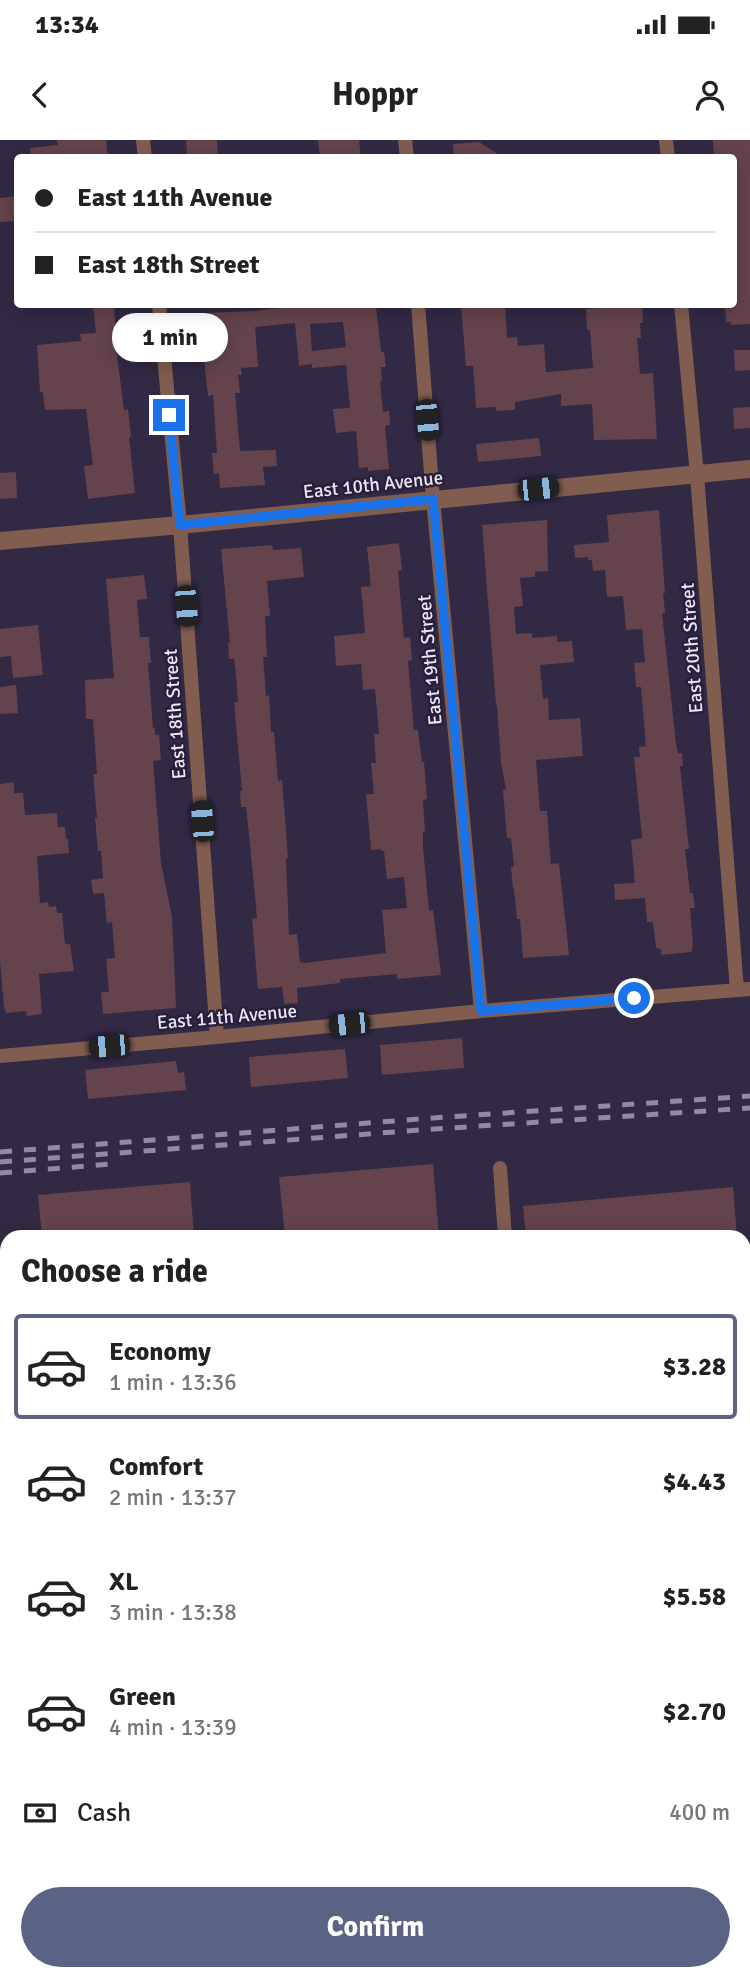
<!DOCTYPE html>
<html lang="en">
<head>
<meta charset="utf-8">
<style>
	:root { --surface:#fff; --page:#f6f6f6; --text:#222; --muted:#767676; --line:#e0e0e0; --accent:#5b6385 }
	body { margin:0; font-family:Signika,sans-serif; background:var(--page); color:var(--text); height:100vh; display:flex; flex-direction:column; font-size:26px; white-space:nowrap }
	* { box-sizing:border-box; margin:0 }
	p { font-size:23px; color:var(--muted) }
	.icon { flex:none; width:38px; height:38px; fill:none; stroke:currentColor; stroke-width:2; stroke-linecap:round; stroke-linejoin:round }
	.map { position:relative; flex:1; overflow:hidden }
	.details { position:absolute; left:0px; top:1090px; width:751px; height:751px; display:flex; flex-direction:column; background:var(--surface); border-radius:21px 21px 0 0; box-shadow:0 4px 18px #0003 }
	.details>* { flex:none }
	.top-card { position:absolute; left:14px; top:14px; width:723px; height:154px; border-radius:7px; box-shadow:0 4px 18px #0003; display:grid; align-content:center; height:154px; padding:0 21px; background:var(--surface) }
	.end { position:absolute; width:32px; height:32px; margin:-16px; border:9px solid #1a73e8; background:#fff; box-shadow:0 0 0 4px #fff }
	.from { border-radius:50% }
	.bubble { position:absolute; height:49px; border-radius:24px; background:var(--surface); box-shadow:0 4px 18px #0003; font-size:23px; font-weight:700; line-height:49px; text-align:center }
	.car { position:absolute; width:21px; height:42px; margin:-21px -10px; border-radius:9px; box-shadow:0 0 5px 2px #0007; background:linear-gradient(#222 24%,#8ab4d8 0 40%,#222 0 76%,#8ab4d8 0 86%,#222 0) }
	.top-card b { display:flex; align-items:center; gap:24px; height:66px; font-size:26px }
	.top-card b+b { border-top:2px solid var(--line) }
	.top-card i { width:18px; height:18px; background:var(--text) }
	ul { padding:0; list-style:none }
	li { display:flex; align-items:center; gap:21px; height:105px; margin:0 14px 10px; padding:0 7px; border:4px solid transparent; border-radius:7px }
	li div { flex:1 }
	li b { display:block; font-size:26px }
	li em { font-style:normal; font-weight:700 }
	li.on { border-color:var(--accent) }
	li>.icon { width:63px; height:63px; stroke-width:1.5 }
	h2 { padding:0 21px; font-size:32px; line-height:84px }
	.pay { display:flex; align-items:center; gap:18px; height:77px; padding:0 21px; font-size:26px }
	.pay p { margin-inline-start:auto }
	.button { display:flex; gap:14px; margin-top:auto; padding:14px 21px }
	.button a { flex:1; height:80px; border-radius:42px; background:var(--accent); color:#fff; font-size:28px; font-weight:700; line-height:80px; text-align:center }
	.status { display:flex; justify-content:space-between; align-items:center; height:49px; padding:0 35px; background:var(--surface); direction:ltr }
	.status svg { height:19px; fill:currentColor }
	header { display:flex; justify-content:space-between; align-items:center; height:91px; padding:0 21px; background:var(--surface); font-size:32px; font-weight:700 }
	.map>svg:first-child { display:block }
</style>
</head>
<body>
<div class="status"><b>13:34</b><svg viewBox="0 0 49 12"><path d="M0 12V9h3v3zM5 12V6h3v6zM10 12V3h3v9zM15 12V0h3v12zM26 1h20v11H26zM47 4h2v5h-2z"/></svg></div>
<header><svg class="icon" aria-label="back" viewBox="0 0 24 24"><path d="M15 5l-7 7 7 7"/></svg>Hoppr<svg class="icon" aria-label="person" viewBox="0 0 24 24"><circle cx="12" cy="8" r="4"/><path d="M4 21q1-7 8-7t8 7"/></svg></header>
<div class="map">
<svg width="750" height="1840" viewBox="0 0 750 1840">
	<rect width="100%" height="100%" fill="#322944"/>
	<path fill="#64434d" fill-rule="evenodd" d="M57,0h49l2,18h-77l-1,-10 28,-3z
		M186,0h31l1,18h-31z
		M318,0h41l2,18h-41z
		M713,0h37v184l-19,1v-3h-5l-1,-17h8v-147h-19z
		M479,2l25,16h-50l-1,-14z
		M18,56v25l-18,1v-24z
		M93,164h21l3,51 7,55 4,-1 3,28h-2l6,56 -47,6 -4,-33 9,-1 -7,-56 -41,1 -2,-18h-3l-3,-47 44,-4 -1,-7 16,-1z
		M315,164h60l1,2 5,46h3l2,15h-5l1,14h-2l3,31 6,-1 1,14 -5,1 4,43 -21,2v-4l-9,1 -3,-37 -20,2 -3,-24 17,-1 -4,-43 -34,3v-4l-13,2 -4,-43 -40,4 3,40 -17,1 1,7h-4l2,18h-5l5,58 36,-1 1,16 -14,1 2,18 -45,3 -1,-15 -5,1 -2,-21h5l-4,-58 -5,1 -4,-38h2l-3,-37h4v-8l46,-2zM343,182l3,25 -34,4 -2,-27z
		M461,164h44l2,34 10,-1 1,9 26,-2 2,28 47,-4 -3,-38h-3l-1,-21 56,-4 1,18h-3l1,15h-4l3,36 13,-1 4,66 -63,1 -2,-36 -31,2v-12l-46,8v8l-19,1v-4l-20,1 -3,-42h-7z
		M734,210h16v20l-15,1z
		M750,267v21l-16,1 -1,-21z
		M539,298l2,18 -63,6 -2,-18z
		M16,332l1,26 -17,1v-26z
		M659,370l6,83h-2l2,20h-3l14,131 2,9h4l1,13h-3l9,83h-4l5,44h3l2,15h-5l3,38h-1v6l-31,3v-6l-5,-1 -3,-26h-6l-2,-24 -30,2 -1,-16 21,-1 -4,-43 11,-2 -8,-81h6l-1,-10 7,-1 -5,-59h-5l-2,-24 11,-1 -3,-33 -16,1 -3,-34 -16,1 -2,-27 -12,1 -1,-11h-4v-3l-13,1 -1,-13 35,-3 -2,-27z
		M547,380l1,51 -13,1v5l-15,1 3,28 -9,1 2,27 16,-1v5l25,-2v6l15,-1 2,21 -34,3 3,34 5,-1 1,22 31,-2 3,38 -47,4 4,51h7l4,53 8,-1 10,92 -46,3 -3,-39h-3l-3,-31h-1l-2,-21h3l-3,-29h-4l-4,-48 3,-1 -5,-26 -4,-58h-1l-14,-180z
		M399,403l3,27 -4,1 6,67 6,-1 2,23 -4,1 6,69h4l4,32h2l3,37 -4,1 2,32h-2v15l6,64 4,-1 8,65 -44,4v-5l-57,5v4l-43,5 1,15 -14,1 -2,-17 -24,2 -6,-70 5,-1 -3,-33 -7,-70 -1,-8h-5l-1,-16h2l-8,-89h4l-2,-27 -2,-16h-5l-1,-16h2l-9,-94 51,-4 1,5 28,-2 3,29 -37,4 3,35h-5l2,41h-4l3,39 3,-1 2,37h3l4,49 4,-1 6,78h-2l3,77 8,-1 3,28 4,1 82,-10 -4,-43 25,-2 -3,-31 -17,2 -3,-28h-3v-2l-10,1 -5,-56h8l-3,-31h5l-2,-29h5l-4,-45 -12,1 -2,-26 -25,2 -2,-30 31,-3 -4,-46 10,-1 -4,-39z
		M144,435l3,24 -10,1 3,37h9l2,26h-3l5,65h2v7h4l2,25 -8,1 8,102 11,54 4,91 -73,6 -2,-22h8l-3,-33 9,-1 -3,-36 -5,1 -3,-30 -11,1 -2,-14 12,-2 -2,-27h-3l-3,-33h2l-4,-44h4l-4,-55h-7l-1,-39 29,-2 -8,-99z
		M38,485l5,50 -30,3 -2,-22 -11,1v-28z
		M16,545l2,28 -18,1v-27z
		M14,642v11h9l2,22 32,-2 1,14h7l1,12h2l1,14 -32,3 3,47 8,-1 1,5 7,-1 1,7h5l3,31h5l4,27 -35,3 3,40 -15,2 -1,-5 -20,2 -2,-6 -4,-46v-177z
		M462,898l2,30 -82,7 -2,-30z
		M345,909l3,29 -97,9 -2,-30z
		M176,921l2,12 6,-1 2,18 -98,9 -3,-29z
		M433,1024l6,73h-154l-6,-60z
		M190,1042l4,55h-152l-4,-42z
		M733,1047l4,50h-211l-3,-31z"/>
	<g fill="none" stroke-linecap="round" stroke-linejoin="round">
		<path stroke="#815d50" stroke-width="14" d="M143,0l2,18
			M405,0l2,18
			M666,0l2,18
			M159,164l21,221 37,512
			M418,164l15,195 48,512
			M681,164l16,171 40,515
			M0,916l217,-19 264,-26 269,-22
			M500,1028l5,69
			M744,1652l6,-1"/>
		<path stroke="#815d50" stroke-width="18" d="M0,401l180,-16 570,-56
			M744,1376l6,-1
			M0,1397l7,73
			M40,1834l1,6"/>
		<path stroke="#918aa0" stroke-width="5" stroke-dasharray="12 12" stroke-linecap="butt" d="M0,1012l419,-33 331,-23
			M0,1022l420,-32 330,-22
			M0,1033l111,-9
			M744,1619l6,1
			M0,1668l7,-1
			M0,1690l7,-1"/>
	</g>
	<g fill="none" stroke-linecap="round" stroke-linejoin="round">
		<path stroke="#1a73e8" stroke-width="9" d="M169,275l11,110 253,-26 48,512 153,-13"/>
	</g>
	<g text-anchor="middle" stroke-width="5" stroke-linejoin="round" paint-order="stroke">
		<g font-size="19" fill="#eae5f6" stroke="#281f39">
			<text transform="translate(373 344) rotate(-6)" y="7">East 10th Avenue</text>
			<text transform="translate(691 508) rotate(-94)" y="7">East 20th Street</text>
			<text transform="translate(429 520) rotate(-95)" y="7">East 19th Street</text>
			<text transform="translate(174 574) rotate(-94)" y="7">East 18th Street</text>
			<text transform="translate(227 876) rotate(-5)" y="7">East 11th Avenue</text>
		</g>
	</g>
</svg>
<i class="end from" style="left:634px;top:858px"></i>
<i class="end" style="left:169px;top:275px"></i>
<div class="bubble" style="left:112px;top:173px;width:116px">1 min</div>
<i class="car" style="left:427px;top:280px;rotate:175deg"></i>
<i class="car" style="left:538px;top:349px;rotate:84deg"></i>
<i class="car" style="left:186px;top:466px;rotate:176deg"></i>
<i class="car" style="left:202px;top:681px;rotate:356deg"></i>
<i class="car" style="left:349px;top:884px;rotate:264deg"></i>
<i class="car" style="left:109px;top:906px;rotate:265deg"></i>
<div class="top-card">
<b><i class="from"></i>East 11th Avenue</b>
<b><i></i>East 18th Street</b>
</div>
<section class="details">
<h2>Choose a ride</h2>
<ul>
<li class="on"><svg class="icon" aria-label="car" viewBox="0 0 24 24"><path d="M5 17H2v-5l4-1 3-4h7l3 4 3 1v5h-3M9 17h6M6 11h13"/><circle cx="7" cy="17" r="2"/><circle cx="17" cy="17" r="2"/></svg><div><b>Economy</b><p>1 min · 13:36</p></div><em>$3.28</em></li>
<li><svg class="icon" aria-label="car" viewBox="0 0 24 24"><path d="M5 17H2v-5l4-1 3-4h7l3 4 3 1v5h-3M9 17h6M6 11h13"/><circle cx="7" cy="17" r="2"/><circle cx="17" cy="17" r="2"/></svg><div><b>Comfort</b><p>2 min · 13:37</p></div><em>$4.43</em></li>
<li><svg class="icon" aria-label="car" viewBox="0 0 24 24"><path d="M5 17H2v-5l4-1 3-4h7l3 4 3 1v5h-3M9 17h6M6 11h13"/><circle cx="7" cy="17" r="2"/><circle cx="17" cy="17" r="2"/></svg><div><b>XL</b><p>3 min · 13:38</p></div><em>$5.58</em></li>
<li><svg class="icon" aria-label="car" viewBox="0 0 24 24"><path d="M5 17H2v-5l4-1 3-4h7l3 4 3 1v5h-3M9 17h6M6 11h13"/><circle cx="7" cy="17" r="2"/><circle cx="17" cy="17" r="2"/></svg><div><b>Green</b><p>4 min · 13:39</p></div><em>$2.70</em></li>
</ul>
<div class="pay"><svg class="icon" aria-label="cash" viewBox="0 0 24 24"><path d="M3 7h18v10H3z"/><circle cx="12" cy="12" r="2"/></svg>Cash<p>400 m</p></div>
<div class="button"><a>Confirm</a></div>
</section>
</div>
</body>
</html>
